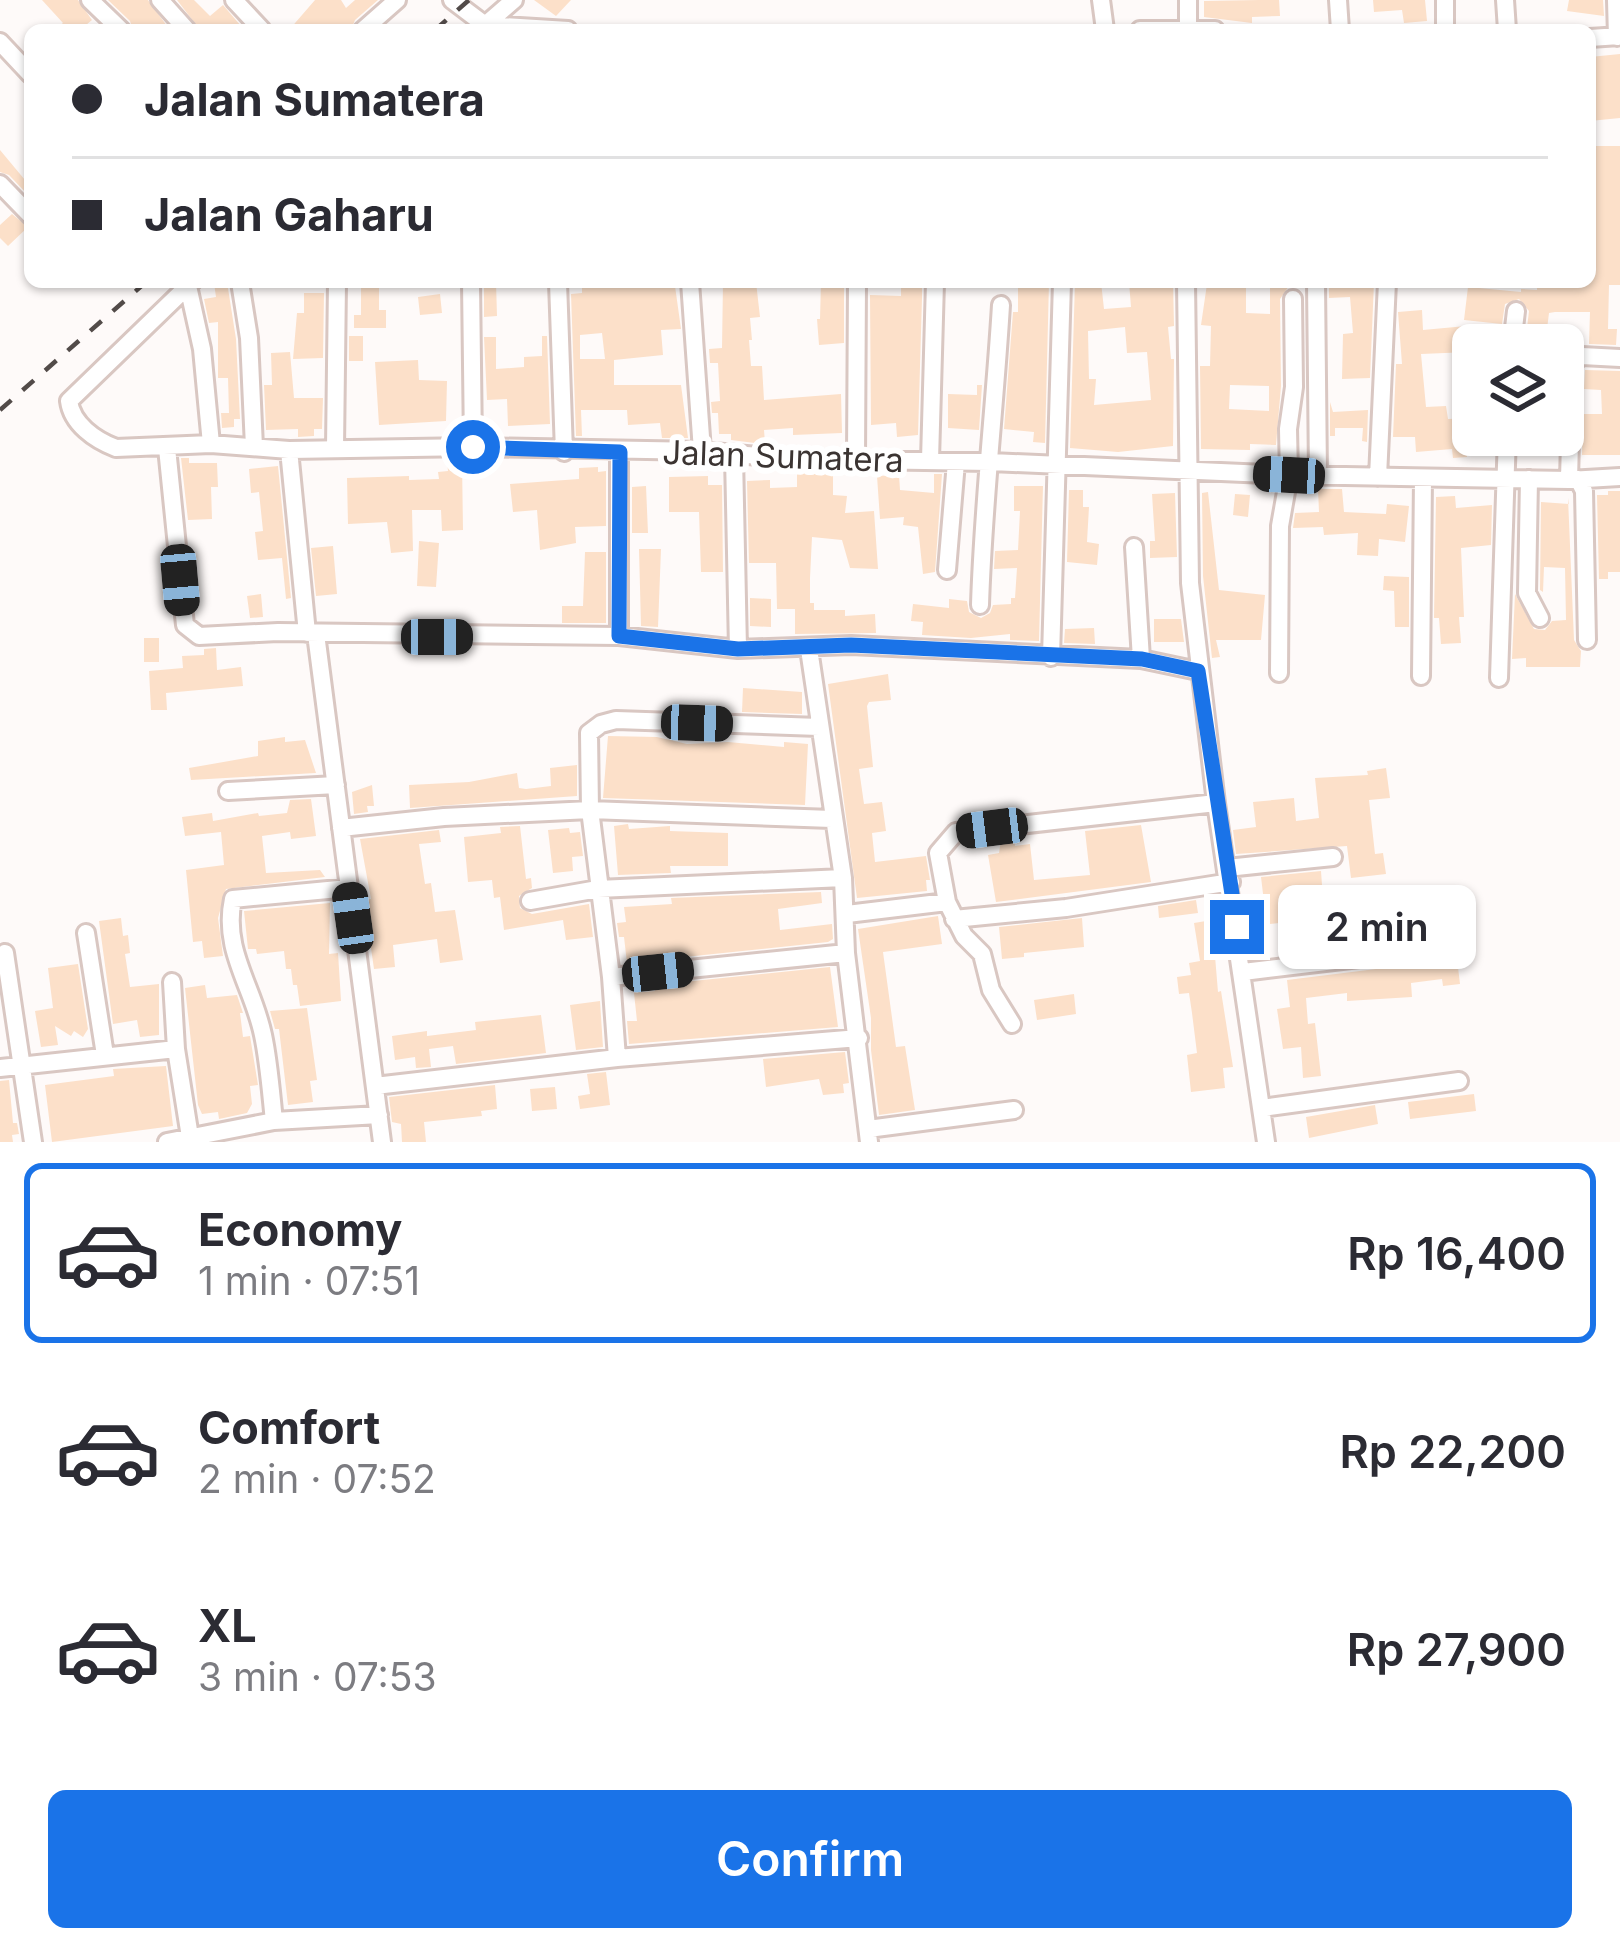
<!DOCTYPE html>
<html lang="en">
<head>
<meta charset="utf-8">
<style>
	:root { --surface:#fff; --page:#f2f2f3; --text:#2b2b33; --muted:#7c7c81; --line:#e1e1e2; --accent:#1a73e8 }
	body { margin:0; font-family:Inter,sans-serif; background:var(--page); color:var(--text); height:100vh; display:flex; flex-direction:column; font-size:45px; white-space:nowrap }
	* { box-sizing:border-box; margin:0 }
	p { font-size:39px; color:var(--muted) }
	.icon { flex:none; width:66px; height:66px; fill:none; stroke:currentColor; stroke-width:2; stroke-linecap:round; stroke-linejoin:round }
	.map { position:relative; height:1142px; overflow:hidden }
	.drawer { display:flex; flex-direction:column; background:var(--surface); flex:1 }
	.drawer>* { flex:none }
	.guide { position:absolute; left:24px; top:24px; width:1572px; height:264px; border-radius:18px; box-shadow:0 3px 9px #0004; display:grid; align-content:center; height:264px; padding:0 48px; background:var(--surface) }
	.fabs { position:absolute; left:1452px; top:324px; display:grid; gap:24px }
	.fabs a { display:grid; place-items:center; width:132px; height:132px; border-radius:18px; background:var(--surface); box-shadow:0 3px 9px #0004; font-size:60px }
	.end { position:absolute; width:54px; height:54px; margin:-27px; border:15px solid #1a73e8; background:#fff; box-shadow:0 0 0 6px #fff }
	.from { border-radius:50% }
	.bubble { position:absolute; height:84px; border-radius:18px; background:var(--surface); box-shadow:0 3px 9px #0004; font-size:39px; font-weight:600; line-height:84px; text-align:center }
	.car { position:absolute; width:36px; height:72px; margin:-36px -18px; border-radius:15px; box-shadow:0 0 9px 3px #0007; background:linear-gradient(#222 24%,#8ab4d8 0 40%,#222 0 76%,#8ab4d8 0 86%,#222 0) }
	.guide b { display:flex; align-items:center; gap:42px; height:114px; font-size:45px }
	.guide b+b { border-top:3px solid var(--line) }
	.guide i { width:30px; height:30px; background:var(--text) }
	ul { padding:21px 0 0; list-style:none }
	li { display:flex; align-items:center; gap:36px; height:180px; margin:0 24px 18px; padding:0 24px; border:6px solid transparent; border-radius:18px }
	li div { flex:1 }
	li b { display:block; font-size:45px }
	li em { font-style:normal; font-weight:600 }
	li.selected { border-color:var(--accent) }
	li>.icon { width:108px; height:108px; stroke-width:1.5 }
	.cta { display:flex; gap:24px; margin-top:auto; padding:24px 48px }
	.cta a { flex:1; height:138px; border-radius:18px; background:var(--accent); color:#fff; font-size:48px; font-weight:600; line-height:138px; text-align:center }
	.map>svg:first-child { display:block }
</style>
</head>
<body>
<div class="map">
<svg width="1620" height="1142" viewBox="0 0 1620 1142">
	<rect width="100%" height="100%" fill="#fefaf9"/>
	<path fill="#fce0c9" fill-rule="evenodd" d="M42,0h36l14,20 -12,10h-26l9,-7z
		M108,0h40l22,30h-37l-3,-9z
		M177,0h17l16,16 13,-11 18,21 -5,4h-36z
		M315,0h26l5,8 9,-8h23l-23,20 -4,10h-62z
		M534,0h37l-15,16z
		M1259,0h20l1,16 -28,1v6l-48,-6v-16z
		M1373,0h52l2,21 -23,2 -2,-13 -28,2z
		M1569,0h34l1,16 -37,-5z
		M1620,54v64l-30,3v-64z
		M1590,146h30v139h-11l-1,44h9l-1,16 -27,-1 1,-32h-35l-6,1 -4,32h-20l4,-34 -10,-12 -14,5 -3,20 -38,-4 4,-33 53,5v-3l16,1v-4l15,1v-5h38z
		M0,150l30,36v11l-21,-22 -9,-3z
		M12,214l16,13 -20,19 -8,-8v-13z
		M227,282l9,57 4,80h-6v8l-12,1 -1,-15h8l-1,-35h-10v-56l-9,1 -5,-24 12,-2 -2,-14z
		M361,282h18v28h7v18h-32v-13h7z
		M484,282h12l1,34 -13,1z
		M596,282h69l1,4h9l6,43 -20,1 2,25 -49,5v25h67l7,53h-26l-2,-15 -32,2 -1,-15h-46l1,26h-6l-5,-142 11,-1v-8zM602,333l3,26h-25v-24z
		M723,282h33l4,35 -10,1 2,22h-3l2,26h11l2,34 77,-6 1,39 -49,2v-7l-29,2 1,13h-10l-24,-3v-6h-12l-1,-21h-6l-1,-11 9,-1 -2,-38h-8l-1,-14 13,-1z
		M821,282h23v61l-25,2 -2,-26h3z
		M901,282h21v16l-4,137 -21,2 -1,-14 -25,2 -1,-130 31,1z
		M1018,282h31l-4,161 -12,-1 1,-10 -30,-3 9,-117h5z
		M1075,282h26l3,27 27,-2 -2,-25h44l1,44 -6,1 3,32h3l-1,87 -55,6 -48,-4zM1125,327l2,26 20,-1 4,48 -57,5 2,-26h-7l-1,-48z
		M1329,282h45l-4,96 -28,1 1,-45 10,-1 -3,-36 -21,1z
		M1207,284l39,1v28l24,1v-26l19,-2 -9,13 1,87 -5,59 -26,-1v6l-49,-1 -1,-83h10l1,-40 -10,-1zM1230,385l39,1v25l-40,-2z
		M304,293h20l-1,65 -30,1 4,-46h7z
		M440,294l2,19 -22,2 -2,-18z
		M1422,310l1,20 43,-4 3,26 -48,2 5,53 20,-1 2,13 25,-1v25l-7,1 1,13 -14,1 -1,-9 -36,3 -1,-15h-22l3,-73h6l-4,-52z
		M349,336h14v25h-14z
		M542,336h5l3,88 -42,2 -1,-27 -20,1 -3,-63h12v32l28,-2v-10l18,-1z
		M290,352l4,46h29l-1,31h-8v7l-16,1v-8l-32,1 -2,-45h8l-1,-32z
		M418,360l1,20 28,1 -1,40 -67,4 -4,-63z
		M1585,370l35,1v84h-38l1,-41h19l-1,-24 -17,-1z
		M977,385h5l-3,45 -31,-2v-34l29,1z
		M1330,402l3,10 35,-2 -1,32 -5,-1 1,-13h-28v8h-5z
		M181,458h8v5h28l1,24h-7l1,32 -24,1z
		M447,461h15l1,69 -21,1 -1,-21h-29l1,41 -22,2 -4,-31 -39,2 -1,-46 62,-2v4l30,-1 -1,-7 10,-1z
		M278,466l13,132 -5,1 -4,-41 -24,2 -3,-28 8,-1 -4,-39 -8,1 -2,-24z
		M598,467v5l8,-1v55l-31,1 1,16 -36,7 -3,-40 -24,2 -3,-28 69,-5v-11z
		M797,472l36,1v22l14,1 -2,17 29,-2 4,58 -28,-1 -8,-28 -30,-3 -2,41v25h4v7h31v6l30,-2 1,19 -81,1v-25h-18l-1,-46h-27l-2,-82 23,-1v8l27,-1z
		M934,474h8l-7,98 -12,2 -5,-47 -15,-2 1,-8 -24,2 -3,-43 22,-1 1,15 34,3z
		M708,476v9h14l1,87h-22l-2,-60h-30v-35z
		M646,486l2,47h-16v-46z
		M1014,486h29l-4,155 -29,-1v-6l-39,4 -49,-3 1,-13 -12,-1 2,-17 36,4v-9l18,2 2,11 12,6 9,-5 3,-8 18,-1v-6h4l2,-30 -23,1 1,-18 23,-1 2,-39h-6z
		M1318,489h24l2,23 42,2 1,-10 22,2 -4,36 -26,-3 -1,17 -21,-1 1,-22 -34,2 -1,-8 -30,1 2,-15 24,-1z
		M1069,490h14v17h6l-2,35 12,2 -2,21 -30,-3z
		M1608,491h12v81h-12v7h-9l-2,-84h11z
		M1208,492l11,98 46,5 -4,45h-45l4,17 -8,1 -9,-82 -1,-83z
		M1175,493l2,64 -27,1v-17h5l-3,-47z
		M1235,494l15,1 -2,22 -15,-2z
		M1455,496l1,12 36,-3 -1,40 -30,3 3,69h-5l2,26 -20,1 -2,-26h-5l2,-121z
		M1568,498l6,142 7,11 -1,16h-54v-9l-14,1 3,-65 19,35 11,1 7,-9 14,-1 -1,-52 -21,-1 -1,25 -3,-2 1,-88 28,2z
		M419,541l20,2 -3,44 -19,-1z
		M333,546l4,48 -21,2 -5,-48z
		M639,549h22l-3,78 -17,-1z
		M585,552h21v71h-44v-17h21z
		M1384,576l25,1v50h-14l-1,-36 -11,-1z
		M261,594l2,23 -13,1 -3,-22z
		M750,598l21,1v28l-21,-1z
		M1154,619h27l3,23h-30z
		M1094,628l1,16 -31,-1 1,-14z
		M144,638h15v24h-15z
		M216,648l1,22 24,-3 2,19 -77,7 1,17h-16l-2,-39 34,-3 -1,-12 22,-1v-6z
		M888,674l3,26 -22,2 -2,4 6,61 -14,2 5,35 18,-2 4,29 -14,2 3,29 51,-6 4,24h-4l1,11 -70,7 -29,-214z
		M743,688l59,4v22l-60,-2z
		M608,736l49,1 30,7 41,-2 56,5v-5l24,2 -3,61 -202,-7z
		M285,737v5l20,-2 11,33 -125,7 -2,-12 69,-12v-15z
		M577,765v31l-167,12 -1,-23 60,-3 48,-9 2,15 7,1 25,-3 -1,-18z
		M1386,768l4,30 -21,2 6,54 8,-1 3,21 -35,4 -4,-32 -111,8 -3,-24 23,-3 -3,-25 41,-4 2,23 23,-3 -4,-40 53,-3 -1,-4z
		M372,785l2,21h-7l1,6 -14,2 -2,-22z
		M311,799l5,37 -25,3 -1,-7 -28,4 4,37 54,-3 5,7 -99,12 -8,29 5,38 -19,2 -2,-17 -9,1 -7,-72 38,-5 -3,-33 -36,4 -3,-19 30,-4 1,8 45,-8 1,3 28,-3 3,-13z
		M628,824l1,5 41,-3v5l58,2v33h-58l1,7 -53,2 -4,-49z
		M1141,825l10,57 -155,20 -8,-47 11,-2 2,-13 13,-2 1,8 15,-2 4,36 56,-5 -5,-44z
		M520,826l6,53 5,-1 1,10 -13,8 1,12 12,6 57,-10 4,33 -27,3 -3,-20 -59,10 -4,-33 -6,1 -2,-18 -24,2 -4,-45 37,-4 -1,-6z
		M569,828l1,5 10,-1 3,24 -11,1 1,14 -20,2 -5,-43z
		M439,830l2,12 -22,2 6,40 6,-1 4,29 20,-2 8,50 -23,3 -3,-24 -44,6 2,22 -21,2 -10,-69 7,-1 -11,-60z
		M1321,871l1,14 -9,1 3,26 34,-3 3,27 26,-3v-6l18,-2 1,16 -96,11 -4,-31 -38,4 -3,-22 7,-1 -3,-25z
		M1450,887l1,18 -30,1 -1,-18z
		M821,892l1,11 -44,6 2,21 52,-6 1,15 -5,3 -201,21 -3,-26h-5l-2,-14 9,-1 -2,-15 48,-3 -1,-6z
		M1196,900l2,13 -39,5 -1,-12z
		M330,903l-1,51 9,-1 3,48 -41,5 -3,-21h-4l-2,-16h-5l-2,-18 -27,3 -1,-5h-8l-4,-38z
		M938,916l4,28 -59,8 13,95 9,-1 10,64 -36,5 -8,-65v-32l-13,-89z
		M121,918l2,18 5,-1 2,18 -5,1 5,33 29,-3v51l-19,2 -3,-17 -24,4 -14,-103z
		M1082,918l2,29 -60,6v4l-22,2 -3,-32z
		M1212,920l6,72 3,-1 12,76 -10,1 2,20 -34,4 -4,-37 10,-2 -5,-40 -3,-20 -10,1 -2,-17 14,-2 -2,-12 11,-2 -6,-38z
		M1457,959l3,25 -17,2 -1,-7 -31,4 1,14 -65,4v-8l-41,5 2,26 7,-1 6,53 -18,2 -2,-31 -18,2 -6,-40 13,-2 -3,-27z
		M78,964l10,65 -5,8 -9,-6 -3,5 -16,-10 3,19 -17,2 -6,-36 18,-3 -5,-40z
		M830,967l8,60 -209,17 -2,-23h10l-3,-28 21,-2 -1,-6z
		M205,985l2,13 30,-3 6,18h-3l3,24 7,-1 8,49 -8,1 2,18 -5,9 -28,6 -1,-7 -16,2 -4,-9 -13,-117z
		M1074,994l2,20 -39,6 -3,-20z
		M600,1001l3,46 -27,3 -6,-45z
		M307,1008l10,72 -7,1 3,21 -25,3 -9,-76h-4l-5,-18z
		M541,1015l5,38 -90,11 -3,-18 -24,3 2,18 -15,1 -1,-11 -20,3 -3,-24 35,-5v5l49,-6 -1,-8z
		M845,1052l4,31 -6,1 1,9 -21,2 -4,-16 -53,8 -3,-28z
		M166,1066l7,60 -121,16 -7,-57 69,-9 -1,-7z
		M606,1072l4,33 -30,4 -2,-13 12,-2 -3,-20z
		M9,1080l4,43h4l2,11 -7,1 1,7h-13v-61z
		M495,1085l2,24 -16,2 1,5 -58,6 2,20h-24l-1,-18 -9,-2 -3,-25z
		M555,1087l2,22 -25,2 -2,-22z
		M1474,1094l2,17 -66,8 -2,-17z
		M1375,1105l3,19 -69,14 -3,-21z"/>
	<g fill="none" stroke-linecap="round" stroke-linejoin="round">
		<g stroke="#d9c7c2" stroke-width="22">
			<path id="minor" d="M90,0l31,30
				M160,0l27,30
				M234,0l28,30
				M452,0l33,25 83,5
				M1101,0l4,30
				M1188,0v30
				M1338,0l2,30
				M1505,0l2,30
				M1616,0l1,37
				M484,26l30,-26
				M363,30l34,-30
				M1140,30h75
				M1445,30v-30
				M1590,38l30,-2
				M0,42l30,32
				M0,184l30,31
				M192,282l-123,119c3,23 26,39 47,47l95,-4 78,6 184,-3 229,4 90,8 199,3 298,13 280,5 51,-3
				M240,282l9,56 5,109
				M471,282l2,165
				M558,282l6,170
				M690,282l12,169
				M1186,282l4,301 26,220 50,339
				M1316,282l2,194
				M188,286l14,63 9,95
				M1512,345l4,-34
				M167,448l18,177 14,11 79,-4 341,4 119,13
				M335,448l2,-166
				M289,450l18,183
				M734,456l4,193 113,-4 290,14 57,12
				M856,458l1,-176
				M930,460l5,-178
				M1378,477l9,-195
				M1529,479l-2,114 13,25
				M1578,479l6,12 3,149
				M1569,480l3,-117 10,-7 38,2
				M1134,547l7,112
				M947,570l9,-108
				M980,605c3,-100 15,-200 21,-300
				M316,634l66,508
				M619,636v-184
				M809,649l34,229 3,75 23,189
				M1051,657l11,-375
				M1279,673l1,-147 9,-51 -1,-46 6,-42 -1,-88
				M1421,676l2,-198
				M1499,678l8,-243
				M228,791l108,-6
				M341,828l103,-11 146,-7 242,9
				M1227,868l106,-11
				M530,901l68,-12 245,-11
				M947,902l-9,-49 18,-21 260,-29
				M847,914l100,-12 17,34 18,18 9,36 21,34
				M954,919l112,-11 165,-26
				M86,933l19,122
				M5,953l28,189
				M1243,972l217,-26
				M611,977l235,-24
				M172,982l4,67 14,88
				M617,1058l-6,-81 -21,-167 -1,-77 12,-9 15,-4 203,7
				M0,1068l176,-19
				M375,1086l242,-28 242,-20
				M1262,1108l197,-27
				M274,1121c-3,-28 -5,-58 -11,-86 -10,-49 -41,-85 -30,-136l116,-11
				M868,1129l146,-19
				M167,1142l107,-21 105,-6"/>
		</g>
		<use href="#minor" stroke="#fff" stroke-width="16"/>
		<path stroke="#524b49" stroke-width="4.5" stroke-dasharray="15 15" stroke-linecap="butt" d="M435,30l34,-30
			M0,410l146,-128"/>
	</g>
	<g fill="none" stroke-linecap="round" stroke-linejoin="round">
		<path stroke="#1a73e8" stroke-width="15" d="M473,447l147,5 -1,184 119,13 113,-4 291,14 56,12 39,256"/>
	</g>
	<g text-anchor="middle" stroke-width="12" stroke-linejoin="round" paint-order="stroke">
		<g font-size="33" fill="#3b3432" stroke="#fff">
			<text transform="translate(783 456) rotate(2)" y="12">Jalan Sumatera</text>
		</g>
	</g>
</svg>
<div class="fabs">
<a><svg class="icon" aria-label="layers" viewBox="0 0 24 24"><path d="M12 4l9 5-9 5-9-5zM3 14l9 5 9-5"/></svg></a>
</div>
<i class="end from" style="left:473px;top:447px"></i>
<i class="end" style="left:1237px;top:927px"></i>
<div class="bubble" style="left:1278px;top:885px;width:198px">2 min</div>
<i class="car" style="left:1289px;top:475px;rotate:273deg"></i>
<i class="car" style="left:180px;top:580px;rotate:175deg"></i>
<i class="car" style="left:437px;top:637px;rotate:90deg"></i>
<i class="car" style="left:697px;top:723px;rotate:92deg"></i>
<i class="car" style="left:992px;top:828px;rotate:263deg"></i>
<i class="car" style="left:353px;top:918px;rotate:352deg"></i>
<i class="car" style="left:658px;top:972px;rotate:84deg"></i>
<div class="guide">
<b><i class="from"></i>Jalan Sumatera</b>
<b><i></i>Jalan Gaharu</b>
</div>
</div>
<section class="drawer">
<ul>
<li class="selected"><svg class="icon" aria-label="car" viewBox="0 0 24 24"><path d="M5 17H2v-5l4-1 3-4h7l3 4 3 1v5h-3M9 17h6M6 11h13"/><circle cx="7" cy="17" r="2"/><circle cx="17" cy="17" r="2"/></svg><div><b>Economy</b><p>1 min · 07:51</p></div><em>Rp 16,400</em></li>
<li><svg class="icon" aria-label="car" viewBox="0 0 24 24"><path d="M5 17H2v-5l4-1 3-4h7l3 4 3 1v5h-3M9 17h6M6 11h13"/><circle cx="7" cy="17" r="2"/><circle cx="17" cy="17" r="2"/></svg><div><b>Comfort</b><p>2 min · 07:52</p></div><em>Rp 22,200</em></li>
<li><svg class="icon" aria-label="car" viewBox="0 0 24 24"><path d="M5 17H2v-5l4-1 3-4h7l3 4 3 1v5h-3M9 17h6M6 11h13"/><circle cx="7" cy="17" r="2"/><circle cx="17" cy="17" r="2"/></svg><div><b>XL</b><p>3 min · 07:53</p></div><em>Rp 27,900</em></li>
</ul>
<div class="cta"><a>Confirm</a></div>
</section>
</body>
</html>
